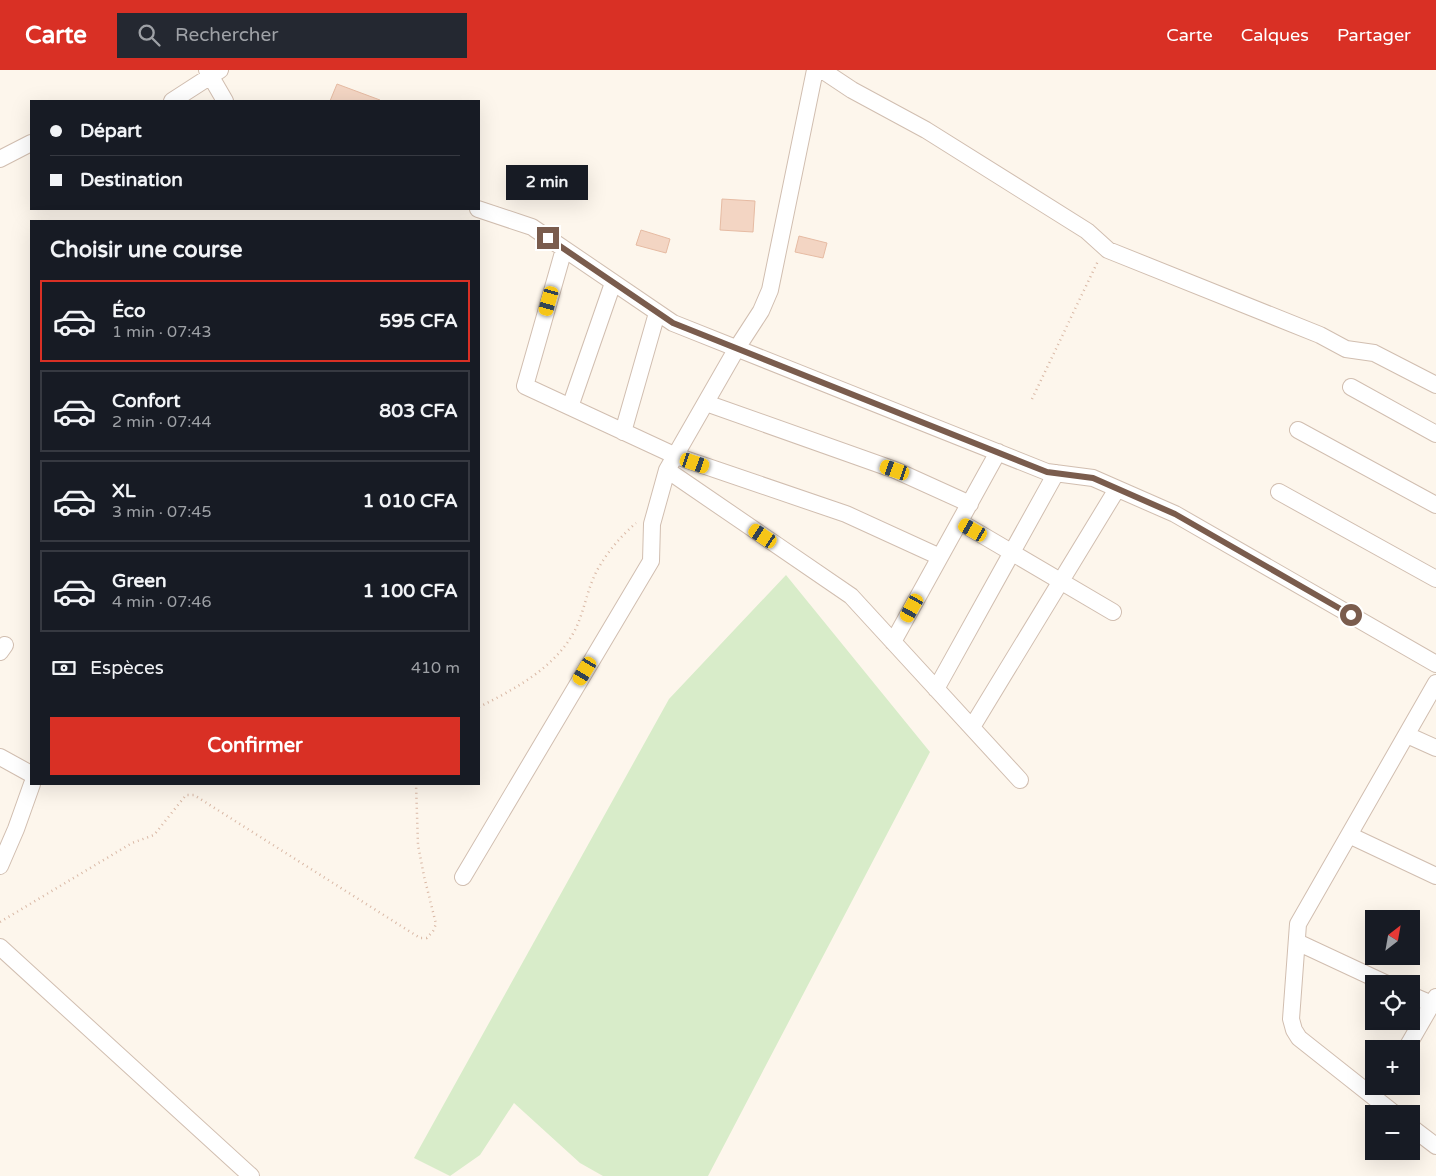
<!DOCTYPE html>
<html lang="fr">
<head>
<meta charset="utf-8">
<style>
	:root { --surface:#171b24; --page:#242831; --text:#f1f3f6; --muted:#9ea1a6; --line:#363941; --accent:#d93025 }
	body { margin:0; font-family:"Varela Round",sans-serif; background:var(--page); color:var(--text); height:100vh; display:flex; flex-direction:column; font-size:19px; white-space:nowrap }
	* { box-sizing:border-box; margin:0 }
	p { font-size:16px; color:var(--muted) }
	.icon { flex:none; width:28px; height:28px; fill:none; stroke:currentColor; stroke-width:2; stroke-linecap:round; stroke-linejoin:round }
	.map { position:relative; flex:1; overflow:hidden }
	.side { position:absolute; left:30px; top:150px; width:450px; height:565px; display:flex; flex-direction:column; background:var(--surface); border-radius:0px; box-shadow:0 5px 20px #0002 }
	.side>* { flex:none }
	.hud { position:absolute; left:30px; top:30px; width:450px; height:110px; border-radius:0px; box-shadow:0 5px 20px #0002; display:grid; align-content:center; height:110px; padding:0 20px; background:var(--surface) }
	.needle { width:32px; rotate:31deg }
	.buttons { position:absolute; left:1365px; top:840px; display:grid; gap:10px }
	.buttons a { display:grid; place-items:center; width:55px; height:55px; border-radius:0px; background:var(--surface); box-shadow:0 5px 20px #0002; font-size:25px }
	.end { position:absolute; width:22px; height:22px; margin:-11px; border:6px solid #7a5c4d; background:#fff; box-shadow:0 0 0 2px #fff }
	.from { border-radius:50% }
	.bubble { position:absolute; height:35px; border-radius:0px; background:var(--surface); box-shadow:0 5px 20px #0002; font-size:16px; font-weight:700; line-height:35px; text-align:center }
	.car { position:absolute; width:15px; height:30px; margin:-15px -8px; border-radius:6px; box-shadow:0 0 4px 1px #0007; background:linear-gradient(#f5c518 24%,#345 0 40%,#f5c518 0 76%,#345 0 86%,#f5c518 0) }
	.hud b { display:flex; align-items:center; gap:18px; height:48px; font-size:19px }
	.hud b+b { border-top:1px solid var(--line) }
	.hud i { width:12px; height:12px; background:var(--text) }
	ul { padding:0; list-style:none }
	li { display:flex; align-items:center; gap:15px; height:82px; margin:0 10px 8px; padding:0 10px; border:2px solid var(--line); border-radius:0px }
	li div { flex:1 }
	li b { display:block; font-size:19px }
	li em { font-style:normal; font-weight:700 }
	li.current { border-color:var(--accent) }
	li>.icon { width:45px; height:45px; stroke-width:1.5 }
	h2 { padding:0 20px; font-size:22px; line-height:60px }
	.pay { display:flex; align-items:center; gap:12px; height:55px; padding:0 20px; font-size:19px }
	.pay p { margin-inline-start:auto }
	.action { display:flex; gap:10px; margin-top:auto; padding:10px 20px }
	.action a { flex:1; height:58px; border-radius:0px; background:var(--accent); color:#fff; font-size:20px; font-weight:700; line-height:58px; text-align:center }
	header { display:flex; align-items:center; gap:30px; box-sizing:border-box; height:70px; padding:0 25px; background:var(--accent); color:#fff }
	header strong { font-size:24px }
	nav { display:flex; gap:28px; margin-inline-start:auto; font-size:18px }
	.search { width:350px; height:45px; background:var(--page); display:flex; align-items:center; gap:12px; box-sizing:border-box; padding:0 18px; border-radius:0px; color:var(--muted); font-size:19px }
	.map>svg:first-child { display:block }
</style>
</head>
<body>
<header>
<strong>Carte</strong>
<div class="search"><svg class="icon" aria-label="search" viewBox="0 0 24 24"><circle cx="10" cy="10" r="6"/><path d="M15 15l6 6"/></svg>Rechercher</div>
<nav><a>Carte</a><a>Calques</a><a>Partager</a></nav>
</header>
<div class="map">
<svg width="1436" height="1106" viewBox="0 0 1436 1106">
	<rect width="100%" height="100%" fill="#fdf6ec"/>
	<path fill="#d8ecc9" d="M786,505l144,177 -222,424h-105l-23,-13 -66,-60 -34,52 -30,21 -36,-18 255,-459z"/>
	<path fill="#f3d5c3" stroke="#e6bba3" d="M337,14l43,16v1h-50z
		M722,129l33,2 -2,31 -33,-2z
		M641,160l29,9 -4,14 -30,-8z
		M799,166l28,7 -4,15 -28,-6z"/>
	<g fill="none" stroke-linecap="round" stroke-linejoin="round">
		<g stroke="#d1beb0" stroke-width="18">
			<path id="minor" d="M207,0l18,31
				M822,0l30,20 74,40 161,101 21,19 212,85 26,14 28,4 62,32
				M172,31l48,-31
				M0,89l31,-16
				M478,139l54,18 141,96 374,149 46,6 82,36 261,150
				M564,179l-39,137 151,70 170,58 94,43
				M1351,317l85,47
				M706,333l189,67 75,34
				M570,337l43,-124
				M1298,360l138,75
				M623,362l34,-119
				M667,400l184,126 169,184
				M1279,422l157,87
				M960,452l153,90
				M893,572l105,-190
				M0,582l5,-7
				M936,619l120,-216
				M972,657l145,-238
				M1407,665l29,13
				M0,687l31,17
				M1349,765l87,41
				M0,796l16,-37 16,-45
				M463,807l188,-316 1,-37 15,-54 70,-122 24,-37 9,-21 45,-220
				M1297,872l90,42
				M0,877l251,229
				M1411,925l21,9
				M1406,979l30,-52
				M1395,1044l-96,-76 -5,-8 -3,-11 7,-95 138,-241
				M1411,1057l25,19"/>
		</g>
		<path stroke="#d9b8a5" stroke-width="2.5" stroke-dasharray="1 4" stroke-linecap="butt" d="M1032,329l66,-138
			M479,637c36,-18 78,-40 97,-79 9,-19 12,-43 23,-61 10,-17 23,-32 37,-44
			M0,852l132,-79 22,-8 32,-40h8l226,143h7l6,-7 3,-7 -12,-48 -6,-31 -2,-61"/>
		<use href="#minor" stroke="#fff" stroke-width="16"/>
	</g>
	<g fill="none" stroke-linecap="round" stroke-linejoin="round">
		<path stroke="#7a5c4d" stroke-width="6" d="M548,168l125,85 374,149 46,6 82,36 176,101"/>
	</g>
</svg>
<div class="buttons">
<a><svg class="needle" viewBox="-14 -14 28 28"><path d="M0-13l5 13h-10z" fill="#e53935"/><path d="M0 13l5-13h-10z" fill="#9ea1a6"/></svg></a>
<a><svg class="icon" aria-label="locate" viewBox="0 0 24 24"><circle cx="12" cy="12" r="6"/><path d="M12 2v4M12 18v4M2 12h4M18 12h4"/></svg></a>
<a>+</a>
<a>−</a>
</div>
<i class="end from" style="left:1351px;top:545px"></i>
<i class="end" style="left:548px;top:168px"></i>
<div class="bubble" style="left:506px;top:95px;width:82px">2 min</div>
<i class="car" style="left:549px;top:231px;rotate:196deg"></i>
<i class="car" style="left:695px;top:393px;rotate:109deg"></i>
<i class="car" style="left:895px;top:400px;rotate:289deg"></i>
<i class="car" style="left:973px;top:460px;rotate:300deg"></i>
<i class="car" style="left:763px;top:466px;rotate:304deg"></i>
<i class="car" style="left:912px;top:538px;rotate:209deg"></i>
<i class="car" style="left:585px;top:601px;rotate:211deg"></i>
<div class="hud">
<b><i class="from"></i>Départ</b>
<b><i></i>Destination</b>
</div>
<section class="side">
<h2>Choisir une course</h2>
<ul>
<li class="current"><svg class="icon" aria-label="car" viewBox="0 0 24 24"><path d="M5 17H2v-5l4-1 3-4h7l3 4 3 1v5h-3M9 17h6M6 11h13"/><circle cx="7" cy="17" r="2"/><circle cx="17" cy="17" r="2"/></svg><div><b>Éco</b><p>1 min · 07:43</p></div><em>595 CFA</em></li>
<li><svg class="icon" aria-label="car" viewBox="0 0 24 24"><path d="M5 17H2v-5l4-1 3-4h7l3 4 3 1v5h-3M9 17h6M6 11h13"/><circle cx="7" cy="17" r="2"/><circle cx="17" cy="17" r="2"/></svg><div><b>Confort</b><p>2 min · 07:44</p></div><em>803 CFA</em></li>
<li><svg class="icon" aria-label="car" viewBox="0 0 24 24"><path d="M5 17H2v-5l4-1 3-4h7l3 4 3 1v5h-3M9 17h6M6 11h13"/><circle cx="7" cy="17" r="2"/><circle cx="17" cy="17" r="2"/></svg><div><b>XL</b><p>3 min · 07:45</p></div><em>1 010 CFA</em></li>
<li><svg class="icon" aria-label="car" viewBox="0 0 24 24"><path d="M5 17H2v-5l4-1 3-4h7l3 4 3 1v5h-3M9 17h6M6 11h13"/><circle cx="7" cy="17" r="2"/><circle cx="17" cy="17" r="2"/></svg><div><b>Green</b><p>4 min · 07:46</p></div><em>1 100 CFA</em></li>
</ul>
<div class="pay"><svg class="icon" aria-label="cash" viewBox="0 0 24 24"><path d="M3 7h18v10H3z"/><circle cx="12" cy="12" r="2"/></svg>Espèces<p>410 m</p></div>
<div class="action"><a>Confirmer</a></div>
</section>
</div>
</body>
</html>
